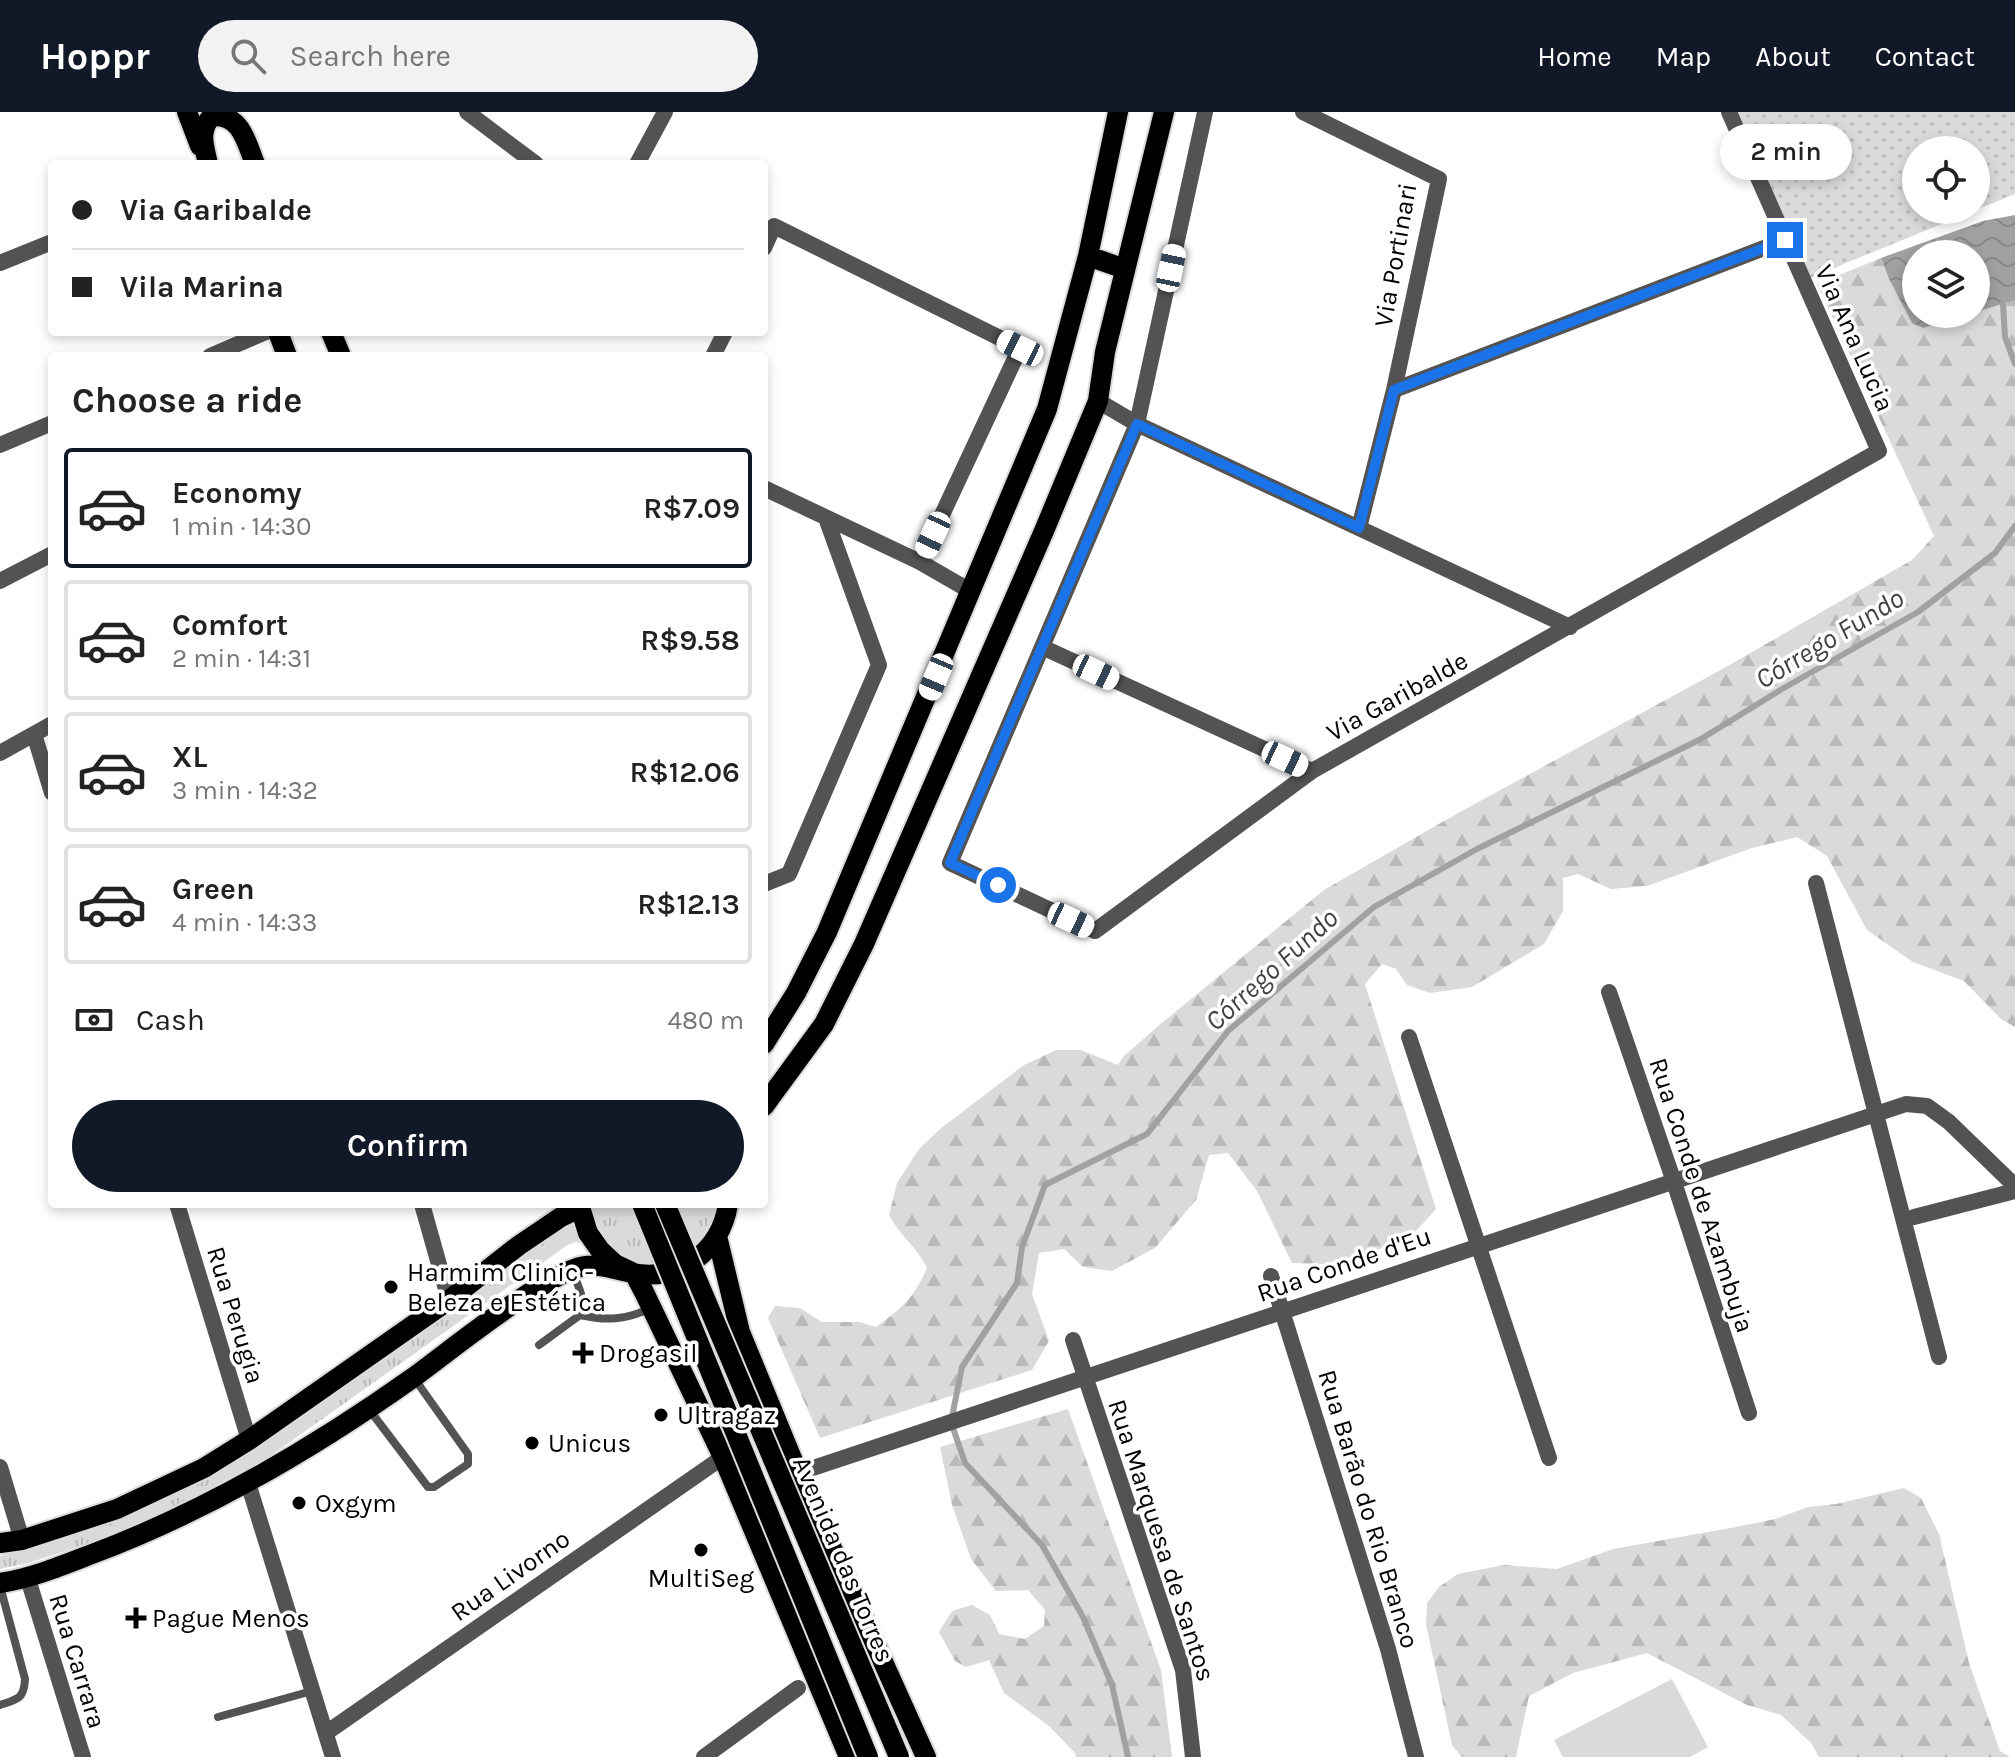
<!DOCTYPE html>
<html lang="en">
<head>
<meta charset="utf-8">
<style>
	:root { --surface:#fff; --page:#f2f2f2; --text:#222; --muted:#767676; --line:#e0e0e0; --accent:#111827 }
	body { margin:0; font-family:Karla,sans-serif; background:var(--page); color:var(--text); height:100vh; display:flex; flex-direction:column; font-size:30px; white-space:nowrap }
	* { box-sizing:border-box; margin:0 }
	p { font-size:26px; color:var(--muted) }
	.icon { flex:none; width:44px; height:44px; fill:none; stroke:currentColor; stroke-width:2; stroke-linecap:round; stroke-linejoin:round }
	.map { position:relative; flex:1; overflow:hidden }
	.side { position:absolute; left:48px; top:240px; width:720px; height:856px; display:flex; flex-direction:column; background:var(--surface); border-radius:8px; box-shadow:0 4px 12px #0003 }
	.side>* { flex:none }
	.top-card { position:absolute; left:48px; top:48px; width:720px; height:176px; border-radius:8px; box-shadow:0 4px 12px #0003; display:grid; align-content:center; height:176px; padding:0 24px; background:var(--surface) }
	.buttons { position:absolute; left:1902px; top:24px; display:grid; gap:16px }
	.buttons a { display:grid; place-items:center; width:88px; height:88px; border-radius:50%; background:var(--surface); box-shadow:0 4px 12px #0003; font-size:40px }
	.end { position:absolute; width:36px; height:36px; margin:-18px; border:10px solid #1a73e8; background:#fff; box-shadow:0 0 0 4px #fff }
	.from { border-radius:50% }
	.bubble { position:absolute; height:56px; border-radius:28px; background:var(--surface); box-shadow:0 4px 12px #0003; font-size:26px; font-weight:600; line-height:56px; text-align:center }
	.car { position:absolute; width:24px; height:48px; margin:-24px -12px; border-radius:10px; box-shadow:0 0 6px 2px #0007; background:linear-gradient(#fff 24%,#345 0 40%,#fff 0 76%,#345 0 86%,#fff 0) }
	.top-card b { display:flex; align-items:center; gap:28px; height:76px; font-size:30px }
	.top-card b+b { border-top:2px solid var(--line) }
	.top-card i { width:20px; height:20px; background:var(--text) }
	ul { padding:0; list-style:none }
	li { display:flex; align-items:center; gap:24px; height:120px; margin:0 16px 12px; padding:0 8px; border:4px solid var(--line); border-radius:8px }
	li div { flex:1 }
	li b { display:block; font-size:30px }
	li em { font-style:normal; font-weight:600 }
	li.active { border-color:var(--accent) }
	li>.icon { width:72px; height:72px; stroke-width:1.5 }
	h2 { padding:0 24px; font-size:36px; line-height:96px }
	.pay { display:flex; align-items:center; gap:20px; height:88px; padding:0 24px; font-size:30px }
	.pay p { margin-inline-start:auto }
	.cta { display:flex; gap:16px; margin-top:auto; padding:16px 24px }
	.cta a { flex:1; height:92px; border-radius:48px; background:var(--accent); color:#fff; font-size:32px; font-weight:600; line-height:92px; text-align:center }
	header { display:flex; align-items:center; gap:48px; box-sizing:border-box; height:112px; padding:0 40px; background:var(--accent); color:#fff }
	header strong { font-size:38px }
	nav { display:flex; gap:44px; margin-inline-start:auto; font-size:28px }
	.search { width:560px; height:72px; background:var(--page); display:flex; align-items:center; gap:20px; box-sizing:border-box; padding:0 28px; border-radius:44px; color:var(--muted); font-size:30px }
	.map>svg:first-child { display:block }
</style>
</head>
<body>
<header>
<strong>Hoppr</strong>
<div class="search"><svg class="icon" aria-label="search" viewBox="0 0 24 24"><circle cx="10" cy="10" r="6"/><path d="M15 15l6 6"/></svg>Search here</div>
<nav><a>Home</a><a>Map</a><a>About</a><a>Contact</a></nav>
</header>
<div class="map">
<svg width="2015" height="1645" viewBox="0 0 2015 1645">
	<defs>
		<pattern id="grass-tufts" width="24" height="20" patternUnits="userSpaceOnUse" patternTransform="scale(2)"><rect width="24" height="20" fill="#dadada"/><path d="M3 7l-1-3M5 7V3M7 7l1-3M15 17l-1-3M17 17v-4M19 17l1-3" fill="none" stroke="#b9b9b9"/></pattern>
		<pattern id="forest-firs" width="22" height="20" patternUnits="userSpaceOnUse" patternTransform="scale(2)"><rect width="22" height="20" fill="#dadada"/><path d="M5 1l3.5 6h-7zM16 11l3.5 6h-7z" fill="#b9b9b9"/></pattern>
		<pattern id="park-dots" width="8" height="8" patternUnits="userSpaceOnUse" patternTransform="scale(2)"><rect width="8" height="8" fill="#dadada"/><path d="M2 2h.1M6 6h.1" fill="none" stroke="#b9b9b9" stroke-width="1.8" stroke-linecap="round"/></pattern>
		<pattern id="water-waves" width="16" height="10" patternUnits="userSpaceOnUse" patternTransform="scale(2)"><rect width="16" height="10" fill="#a1a1a1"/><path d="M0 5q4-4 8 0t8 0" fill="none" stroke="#898989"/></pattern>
	</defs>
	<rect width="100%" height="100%" fill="#fff"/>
	<path fill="url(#grass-tufts)" d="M591,1092h128c-11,78 -122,81 -128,0z
		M570,1105l10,16 1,10 -6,-1 -9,4 -317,225 -100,50 -36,15 -88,28 -25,5v-13l44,-11 70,-27 446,-287z"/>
	<path fill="url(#forest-firs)" d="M1881,146l8,21 23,43 11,5 44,-13h9v-3l39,-12v728l-14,-8 -37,-38 -51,-19 -46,-32 -40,-74 -30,-19 -45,11 -105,38 -36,3 -33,-15 -15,4v33l-19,33 -72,43 -42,6 -23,-8 -11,-16 -14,-5 -17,20 71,225 -19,21 -47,24 -44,10 -34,-1 -35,-72 -29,-38 -19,2 -13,45 -41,48 -43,23 -29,-4 -19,-18 -25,4 -7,41 17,47 -17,29 -212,68 -52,-120 7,-12 25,2 22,14h37l17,5c26,-19 38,-29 51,-59 -10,-21 -27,-32 -38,-53l8,-32 22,-34 21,-20 84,-64 32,-15h25l37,15 6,-9 33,-29 167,-137 127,-73 275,-150 186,-107 22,-24 -117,-252z
		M1068,1297l93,261 11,87h-97l1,-3 -27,-28 -45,-33 -15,-33 -23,7 -11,-6 -16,-29 13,-21 20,-6 18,10 9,19 26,5 19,-13 1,-16 -17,-20 -32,1 -25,-32 -19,-54 -12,-58z
		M1904,1376l17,10 18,36 30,129 31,88 10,6h-191l-7,-13 -31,-29 -34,-10 -100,-52 -74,20 -44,23 -13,61h-54l-10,-12 -26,-121 1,-21 12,-16 19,-13 46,-9 53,4 56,-20 123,-22 39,-8 33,-12 28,-3z"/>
	<path fill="url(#park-dots)" d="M1734,0h281v82l-39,16v-60h-60v60h60l-169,69z"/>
	<path fill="#dadada" d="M1672,1567l36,68 -18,10h-127l-9,-17z"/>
	<path fill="url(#water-waves)" d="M2015,103v85l-39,12v-58h-60v60h51l-44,14 -11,-5 -23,-44 -8,-21 102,-37z"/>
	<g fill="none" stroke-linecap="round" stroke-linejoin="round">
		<path stroke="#a1a1a1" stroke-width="6" d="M2003,192l2,33 10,27
			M1128,1645l-16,-72 -29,-68 -41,-72 -77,-82 -14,-41 11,-55 55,-84 5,-36 23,-62 102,-51 81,-103 146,-124 103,-58 224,-110 81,-50 136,-77 77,-59 20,-27"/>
		<g stroke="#dbdbdb" stroke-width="24">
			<path id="primary" d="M187,0l13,34
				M208,52c-4,-19 -10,-33 4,-48 29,-2 34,25 43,48
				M1088,144l37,13
				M278,220l9,24
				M331,220l10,24
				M764,932l32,-51 31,-61 220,-523 41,-153 30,-144
				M764,994l60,-82 40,-80 180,-413 54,-130 7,-49 59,-240
				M579,1092l9,29 12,17 15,14 19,9 10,19 79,165 126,300
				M717,1124l23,96 58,141 128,284
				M0,1431l22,-3 95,-31 87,-41 45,-28 200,-140 69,-54 43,-29 19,-9
				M0,1471c32,-5 61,-17 92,-29 115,-43 222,-106 322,-177 39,-29 76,-59 117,-85 14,-8 28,-18 43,-23 21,-8 38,0 58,4 48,9 89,-22 96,-69"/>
		</g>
		<path stroke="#535353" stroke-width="8" d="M580,1203c27,6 46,5 71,-7
			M539,1233l41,-30c7,-16 -3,-30 -8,-45
			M368,1296l60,79h6l34,-23v-10l-54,-76
			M0,1474l25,93c-1,20 -7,20 -25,26
			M218,1605l94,-26"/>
		<path stroke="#535353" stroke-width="16" d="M467,0l69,52
			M1205,0l-68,312 -187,439 145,68 217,-160 567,-320 -150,-339
			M1303,0l136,67 -45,211 -35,138
			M637,52l28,-52
			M764,136l10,-22 246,122 -100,214
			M0,151l52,-21
			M210,244l56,-24
			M713,244l12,-24
			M1394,278l391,-150
			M1098,289l39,23 433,203
			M0,333l52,-22
			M764,376l156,74 52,30
			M0,469l52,-27
			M1042,535l270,124
			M34,622l18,59
			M0,641l52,-29
			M1816,771l123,474
			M764,772l25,-10 90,-209 -53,-147
			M1609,880l64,187 76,234
			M1409,925l140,421
			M177,1092l72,236
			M422,1092l27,96
			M1914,1105l101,-26
			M1271,1164l117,373 28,108
			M1073,1228l110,330 10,87
			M0,1355l22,73
			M798,1361l1108,-369 21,2 22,16 66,64
			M248,1371l85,274
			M28,1467l55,178
			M326,1621l397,-276
			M704,1645l94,-69"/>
		<use href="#primary" stroke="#000" stroke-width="20"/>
		<g stroke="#dbdbdb" stroke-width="24" stroke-linecap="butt">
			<path id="primary-bridge" d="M642,1092l226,553
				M665,1092l234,553"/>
		</g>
		<use href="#primary-bridge" stroke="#000" stroke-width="20"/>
	</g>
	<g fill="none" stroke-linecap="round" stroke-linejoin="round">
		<path stroke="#1a73e8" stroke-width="10" d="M998,773l-48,-22 187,-439 222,104 35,-138 391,-150"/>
	</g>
	<g fill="#000" stroke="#fff" stroke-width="3">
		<circle cx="391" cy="1175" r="8"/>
		<path d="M579 1229h8v8h8v8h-8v8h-8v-8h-8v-8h8z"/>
		<circle cx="661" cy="1303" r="8"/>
		<circle cx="532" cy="1331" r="8"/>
		<circle cx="299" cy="1391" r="8"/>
		<circle cx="701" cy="1438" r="8"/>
		<path d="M132 1494h8v8h8v8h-8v8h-8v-8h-8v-8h8z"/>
	</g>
	<g text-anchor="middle" stroke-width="7" stroke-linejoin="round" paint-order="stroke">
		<g font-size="26" fill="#000" stroke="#fff">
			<text transform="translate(1395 143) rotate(-80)" y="9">Via Portinari</text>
			<text transform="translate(1855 226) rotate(66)" y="9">Via Ana Lucia</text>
			<text transform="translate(1397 584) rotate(-29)" y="9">Via Garibalde</text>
			<text transform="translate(1702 1083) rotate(72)" y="9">Rua Conde de Azambuja</text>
			<text transform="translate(1344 1152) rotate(-19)" y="9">Rua Conde d'Eu</text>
			<text transform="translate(236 1203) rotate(73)" y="9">Rua Perugia</text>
			<text transform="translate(1369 1397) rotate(73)" y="9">Rua Barão do Rio Branco</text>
			<text transform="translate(1162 1428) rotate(72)" y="9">Rua Marquesa de Santos</text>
			<text transform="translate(844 1447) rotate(67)" y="9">Avenida das Torres</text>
			<text transform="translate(510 1463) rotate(-35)" y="9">Rua Livorno</text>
			<text transform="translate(78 1549) rotate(73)" y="9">Rua Carrara</text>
		</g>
		<g font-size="26" fill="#000" stroke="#fff" text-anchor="start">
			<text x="407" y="1169">Harmim Clinic -<tspan x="407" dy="30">Beleza e Estética</tspan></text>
			<text x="599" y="1250">Drogasil</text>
			<text x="677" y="1312">Ultragaz</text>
			<text x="548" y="1340">Unicus</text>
			<text x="315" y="1400">Oxgym</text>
			<text x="701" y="1475" text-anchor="middle">MultiSeg</text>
			<text x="152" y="1515">Pague Menos</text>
		</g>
		<g font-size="28" font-style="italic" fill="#424242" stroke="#fff">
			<text transform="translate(1829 526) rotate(-31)" y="10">Córrego Fundo</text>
			<text transform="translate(1271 857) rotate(-42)" y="10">Córrego Fundo</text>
		</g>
	</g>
</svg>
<div class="buttons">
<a><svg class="icon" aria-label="locate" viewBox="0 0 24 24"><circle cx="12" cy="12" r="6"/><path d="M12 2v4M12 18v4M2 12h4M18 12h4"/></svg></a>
<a><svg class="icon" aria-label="layers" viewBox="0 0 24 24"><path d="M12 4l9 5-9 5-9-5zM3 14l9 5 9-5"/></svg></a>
</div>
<i class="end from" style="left:998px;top:773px"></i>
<i class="end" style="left:1785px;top:128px"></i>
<div class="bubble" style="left:1720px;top:12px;width:132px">2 min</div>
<i class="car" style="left:1171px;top:156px;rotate:12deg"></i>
<i class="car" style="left:1020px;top:236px;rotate:296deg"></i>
<i class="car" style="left:933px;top:423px;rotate:205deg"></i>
<i class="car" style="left:1096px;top:560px;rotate:115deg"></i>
<i class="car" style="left:936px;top:565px;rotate:203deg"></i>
<i class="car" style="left:1285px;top:647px;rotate:115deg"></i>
<i class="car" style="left:1071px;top:808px;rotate:115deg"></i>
<div class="top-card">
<b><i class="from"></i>Via Garibalde</b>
<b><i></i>Vila Marina</b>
</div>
<section class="side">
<h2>Choose a ride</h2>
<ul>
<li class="active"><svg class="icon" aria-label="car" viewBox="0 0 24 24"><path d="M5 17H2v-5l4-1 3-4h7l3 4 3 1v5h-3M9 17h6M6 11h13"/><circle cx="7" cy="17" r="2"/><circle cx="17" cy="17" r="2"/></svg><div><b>Economy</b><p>1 min · 14:30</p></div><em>R$7.09</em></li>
<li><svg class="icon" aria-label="car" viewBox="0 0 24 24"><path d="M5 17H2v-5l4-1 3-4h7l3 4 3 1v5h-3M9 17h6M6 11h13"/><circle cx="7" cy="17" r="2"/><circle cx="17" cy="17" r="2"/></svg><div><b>Comfort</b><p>2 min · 14:31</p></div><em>R$9.58</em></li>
<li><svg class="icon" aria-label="car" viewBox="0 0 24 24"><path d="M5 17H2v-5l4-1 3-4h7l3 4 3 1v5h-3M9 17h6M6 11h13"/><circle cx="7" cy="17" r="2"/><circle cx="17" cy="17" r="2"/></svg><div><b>XL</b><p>3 min · 14:32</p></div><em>R$12.06</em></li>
<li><svg class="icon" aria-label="car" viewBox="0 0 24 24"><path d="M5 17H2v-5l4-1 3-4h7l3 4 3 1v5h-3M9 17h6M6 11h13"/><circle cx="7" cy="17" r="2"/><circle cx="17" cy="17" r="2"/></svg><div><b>Green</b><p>4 min · 14:33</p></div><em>R$12.13</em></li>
</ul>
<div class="pay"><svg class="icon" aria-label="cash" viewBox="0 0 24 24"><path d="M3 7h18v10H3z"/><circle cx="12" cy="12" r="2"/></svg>Cash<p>480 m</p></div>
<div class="cta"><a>Confirm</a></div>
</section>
</div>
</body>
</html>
